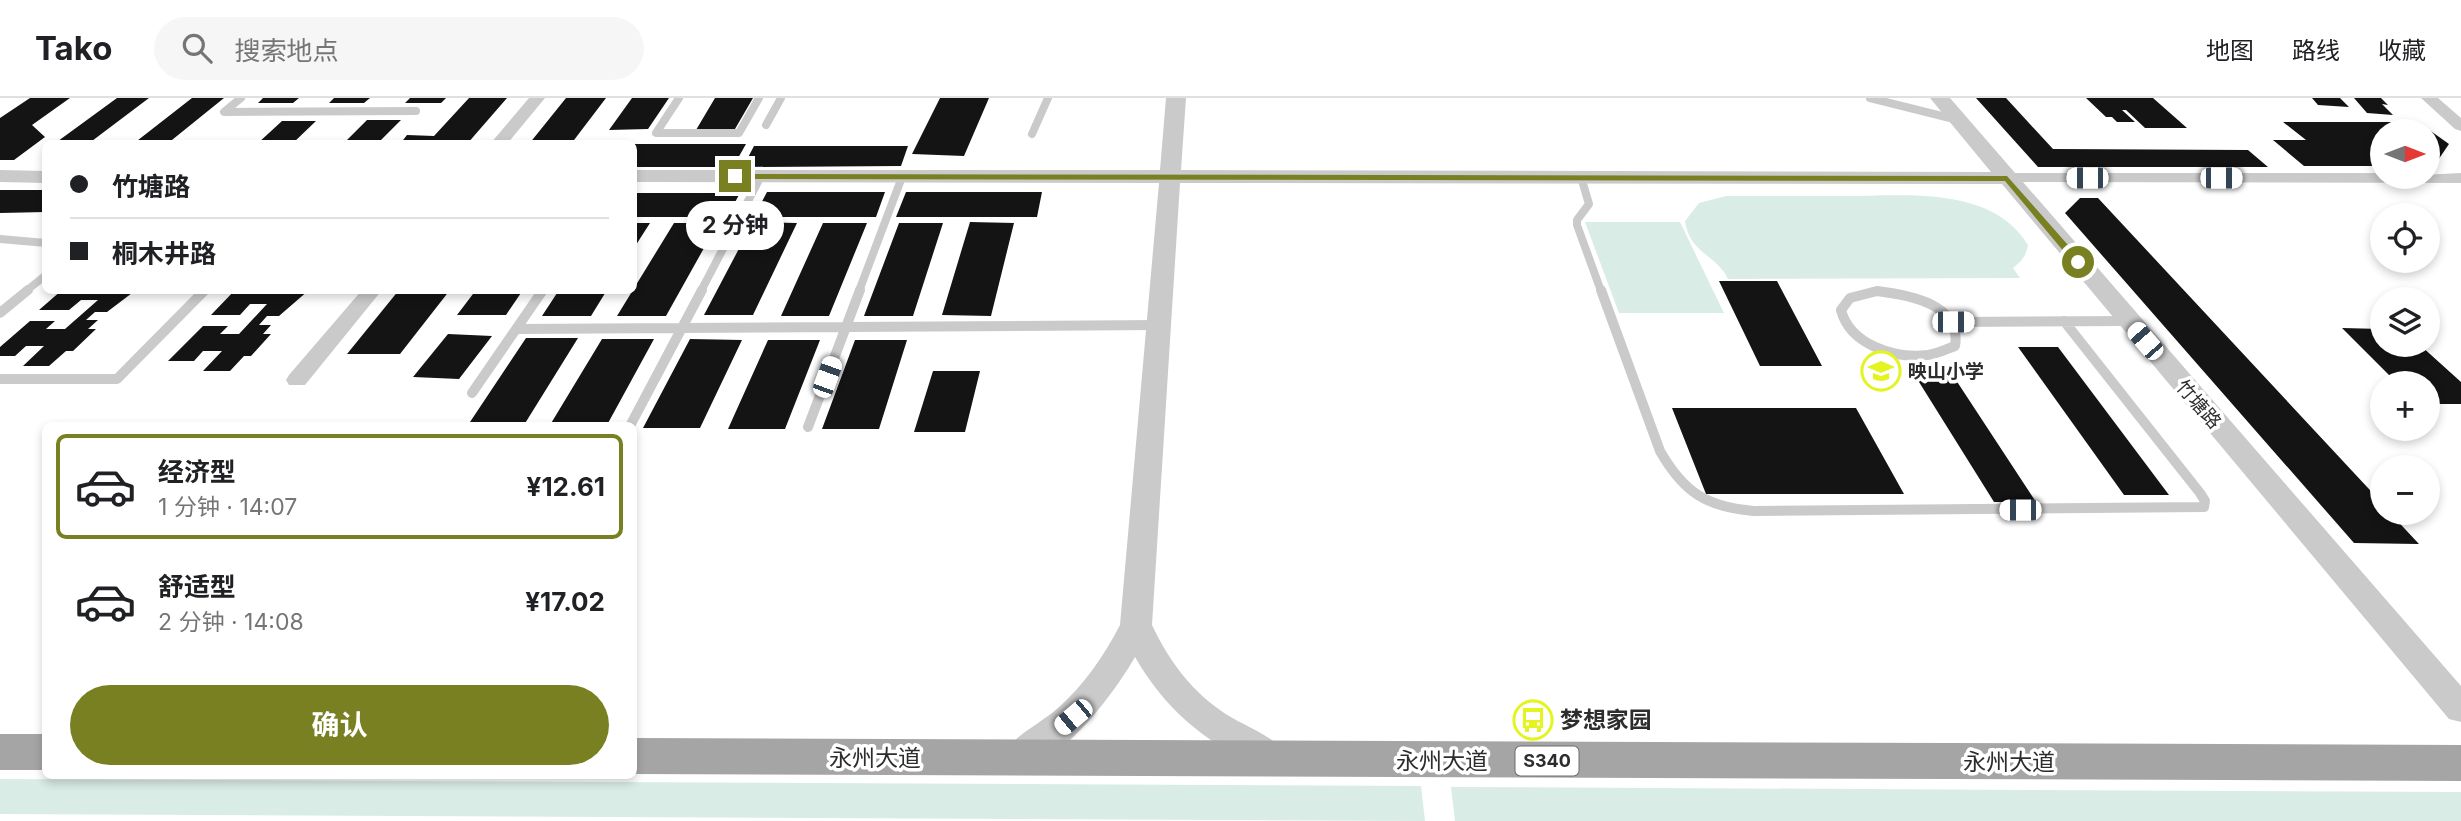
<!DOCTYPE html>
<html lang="zh">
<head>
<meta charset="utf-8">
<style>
	:root { --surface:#fff; --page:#f6f6f6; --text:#202124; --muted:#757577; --line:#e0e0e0; --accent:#788022 }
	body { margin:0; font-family:Inter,"Noto Sans SC",sans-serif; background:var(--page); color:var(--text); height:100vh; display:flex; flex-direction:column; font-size:26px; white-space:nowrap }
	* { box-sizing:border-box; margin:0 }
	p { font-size:23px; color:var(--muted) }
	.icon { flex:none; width:38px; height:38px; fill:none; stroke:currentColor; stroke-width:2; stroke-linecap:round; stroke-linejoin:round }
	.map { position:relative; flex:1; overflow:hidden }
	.sheet { position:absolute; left:42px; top:324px; width:595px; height:357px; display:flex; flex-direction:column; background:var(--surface); border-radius:10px; box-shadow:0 4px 10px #0003 }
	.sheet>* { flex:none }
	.banner { position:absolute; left:42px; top:42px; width:595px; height:154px; border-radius:10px; box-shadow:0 4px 10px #0003; display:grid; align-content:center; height:154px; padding:0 28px; background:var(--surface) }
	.needle { width:46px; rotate:90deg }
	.tools { position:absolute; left:2370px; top:21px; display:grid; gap:14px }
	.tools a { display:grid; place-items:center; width:70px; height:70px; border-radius:50%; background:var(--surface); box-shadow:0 4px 10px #0003; font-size:35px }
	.end { position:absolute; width:32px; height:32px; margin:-16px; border:9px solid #788022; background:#fff; box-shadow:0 0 0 4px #fff }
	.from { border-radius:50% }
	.bubble { position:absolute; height:49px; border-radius:24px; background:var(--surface); box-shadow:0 4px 10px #0003; font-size:23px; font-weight:700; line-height:49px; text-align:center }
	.car { position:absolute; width:21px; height:42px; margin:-21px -10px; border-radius:9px; box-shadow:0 0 5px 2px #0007; background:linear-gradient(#fff 24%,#345 0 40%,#fff 0 76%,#345 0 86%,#fff 0) }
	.banner b { display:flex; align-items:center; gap:24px; height:66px; font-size:26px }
	.banner b+b { border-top:2px solid var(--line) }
	.banner i { width:18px; height:18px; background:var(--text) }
	ul { padding:12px 0 0; list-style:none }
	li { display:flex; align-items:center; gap:21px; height:105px; margin:0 14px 10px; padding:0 14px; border:4px solid transparent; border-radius:10px }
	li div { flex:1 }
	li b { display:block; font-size:26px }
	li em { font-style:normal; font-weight:700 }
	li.on { border-color:var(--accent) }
	li>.icon { width:63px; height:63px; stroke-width:1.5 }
	.cta { display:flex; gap:14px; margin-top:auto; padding:14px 28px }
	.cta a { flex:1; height:80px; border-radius:42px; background:var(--accent); color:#fff; font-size:28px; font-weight:700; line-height:80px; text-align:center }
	header { display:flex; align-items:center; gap:42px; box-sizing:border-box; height:98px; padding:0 35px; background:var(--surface); border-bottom:2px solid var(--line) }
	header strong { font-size:33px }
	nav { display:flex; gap:38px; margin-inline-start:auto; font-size:24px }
	.search { width:490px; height:63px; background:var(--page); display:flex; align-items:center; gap:18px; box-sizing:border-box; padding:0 24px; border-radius:38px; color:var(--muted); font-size:26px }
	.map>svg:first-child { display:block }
</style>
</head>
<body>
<header>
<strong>Tako</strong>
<div class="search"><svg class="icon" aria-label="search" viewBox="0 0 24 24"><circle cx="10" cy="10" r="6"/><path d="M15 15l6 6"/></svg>搜索地点</div>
<nav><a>地图</a><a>路线</a><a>收藏</a></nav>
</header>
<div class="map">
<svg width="2461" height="723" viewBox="0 0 2461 723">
	<rect width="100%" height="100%" fill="#fff"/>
	<path fill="#d9ece5" d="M1726,98c40,0 79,0 119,0 59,0 147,-11 183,49 -2,11 -6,16 -15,23l7,10 -292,1c-12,-25 -38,-25 -43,-58l14,-18z
		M1585,124h95l44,91h-105z
		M0,681l1421,7 4,35 -1425,-7z
		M1451,689l1010,5v29h-1006z"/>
	<path fill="#141414" d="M30,0h40l-38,27 13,12 -31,23h-14v-42z
		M117,0h32l-61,46h-34z
		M192,0h32l-57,46h-34z
		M263,0h36l-6,5h-35z
		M334,0h36l-6,5h-35z
		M410,0h36l-5,5h-36z
		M469,0h38l-40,46h-67l7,-9 27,1z
		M566,0h40l-35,46h-42z
		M632,0h37l-21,31 -39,1z
		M715,0h38l-18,31 -39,1z
		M940,0h49l-25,58 -52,-2z
		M1976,0h30l47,51 195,1 20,17h-230z
		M2086,0h67l34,30h-42l-19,-18h-4l13,12h-18l-5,-5h-6z
		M2312,0h28l9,9 -31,-2z
		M2354,0h27l7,7 -6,-1 11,11 -26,-2z
		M367,22h34l-24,24h-34z
		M282,23h34l-24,23h-35z
		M2283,24h135l31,22 -15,22h-7v-35h-45v35h-78l-31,-26h33z
		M634,46h112l-13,23h-99z
		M754,48h154l-7,20 -158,1z
		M0,92h46v22l-46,1z
		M767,94h118l-9,25h-122z
		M906,94h136l-5,25h-141z
		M634,95h106l-13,24h-93z
		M2080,100h18l284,305v10h8l29,31 -65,-1 -289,-330z
		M753,124l44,1 -44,92h-49z
		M970,124l44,1 -23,93 -49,-1z
		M634,125h16l-16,25z
		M674,125h44l-52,93h-49z
		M823,125h44l-38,93h-48z
		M899,125h44l-30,93h-49z
		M1719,183h58l45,85h-62z
		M62,192h74l-29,22h-12l-9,8h12l-10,9h8l-23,22h-7l-17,15h-26l21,-20h-18l-11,10h-15v-9l30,-26h25l-9,8h19l33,-29h-17l-12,10h-30z
		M235,192h74l-30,26h-12l-8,9h12l-8,9h8l-20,22h-7l-14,15h-27l19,-20h-19l-9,10h-26l35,-35h25l-8,8h19l28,-30h-17l-10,11h-29z
		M399,192h51l-50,64h-53z
		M476,192h47l-17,25h-49z
		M559,192h48l-16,26h-49z
		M2342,230l40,1v16h38l41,37v22h-34v-21h-30z
		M448,236l44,2 -33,43 -46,-2z
		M526,240h52l-54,87h-56z
		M602,241h52l-47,86h-57z
		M690,241l52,1 -42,88h-57z
		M768,242h52l-35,89h-57z
		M855,242h52l-28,89h-57z
		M2018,249h40l111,148h-45z
		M933,273h47l-15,61h-51z
		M1914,276h38l84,128h-42z
		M1672,310h184l48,86h-198z"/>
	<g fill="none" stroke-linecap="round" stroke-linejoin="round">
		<path stroke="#cacaca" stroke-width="8" d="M241,0l-17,14 192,-1
			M679,0l-23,35h83l20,-35
			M1870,0l88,22
			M766,27l15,-27
			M1032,36l16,-36
			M1581,79l8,27 -12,16v5l24,66
			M0,141l46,4
			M26,193l20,-16
			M701,193l60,-115
			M859,193l43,-114
			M1876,193h3"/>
		<path stroke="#cacaca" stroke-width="10" d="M1601,192l59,161c24,42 47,56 94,60l450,-4 1,-6 -5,-8 -136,-172
			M1877,193c32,4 85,13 78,55 -8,3 -18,8 -27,9 -33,4 -78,-10 -87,-45l9,-12z
			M0,215l28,-23
			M1953,224l174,-1
			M517,231l643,-4
			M0,281h117l88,-89
			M472,295l71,-103
			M631,326l71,-134
			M808,329l52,-137"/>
		<path fill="#cacaca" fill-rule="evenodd" d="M529,0h16l-38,46h-17z
			M2421,0h17l23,20v13l-6,-2z
			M2007,75h375v4l79,-4v10l-460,-1 -3,-4 3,-4z
			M362,192h20l-77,95h-16l-3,-5 3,-5z"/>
		<path fill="#cacaca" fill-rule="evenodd" d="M1166,0h20l-5,72 810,2 -61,-74h20l511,588v36l-12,-3 -447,-535 -822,-1 -28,442c16,34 37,63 68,85 18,14 58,27 67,45l-5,10 -12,4c-59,-20 -104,-58 -135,-112 -19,34 -86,126 -129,111l-6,-10c11,-21 40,-34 58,-50 26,-23 46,-52 62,-83l39,-442 -525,-1v-12h526z
			M0,72l46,1v12l-46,-1z"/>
		<path fill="#a5a5a5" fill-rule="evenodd" d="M0,636h46v36h-46z
			M634,640l1827,7v36l-1827,-7z"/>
	</g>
	<path fill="#788022" d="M732,76l1275,2 76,86 -8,3 -70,-84 -1270,-2z"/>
	<defs>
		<g id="school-ring" transform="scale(2.0125)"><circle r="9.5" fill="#fff" stroke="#e4f420" stroke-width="1.5"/><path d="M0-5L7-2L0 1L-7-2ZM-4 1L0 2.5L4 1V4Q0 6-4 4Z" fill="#e4f420"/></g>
		<g id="bus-ring" transform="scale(2.0125)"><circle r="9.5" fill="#fff" stroke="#e4f420" stroke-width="1.5"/><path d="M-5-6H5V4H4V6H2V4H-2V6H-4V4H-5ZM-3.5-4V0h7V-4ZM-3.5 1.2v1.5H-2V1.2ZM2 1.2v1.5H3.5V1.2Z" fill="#e4f420"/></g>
	</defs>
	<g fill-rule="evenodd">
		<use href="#school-ring" x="1881" y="273"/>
		<use href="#bus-ring" x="1533" y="622"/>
	</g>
	<g text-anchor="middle" stroke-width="7" stroke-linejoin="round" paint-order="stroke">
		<rect fill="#fff" stroke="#6c6c6c" stroke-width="2" x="1515.5" y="648.5" width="63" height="29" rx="5"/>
		<g font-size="18" font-weight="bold" fill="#2d2d2d">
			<text x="1547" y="669">S340</text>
		</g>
		<g font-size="19" font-weight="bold" fill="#2d2d2d" stroke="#fff" text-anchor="start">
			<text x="1908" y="280">映山小学</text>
		</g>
		<g font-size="19" fill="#2d2d2d" stroke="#fff">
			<text transform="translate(2199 306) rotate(49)" y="7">竹塘路</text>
		</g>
		<g font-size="23" font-weight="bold" fill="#2d2d2d" stroke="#fff" text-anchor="start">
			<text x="1560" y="630">梦想家园</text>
		</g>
		<g font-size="23" fill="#2d2d2d" stroke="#fff">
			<text x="875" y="668">永州大道</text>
			<text x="1442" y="671">永州大道</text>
			<text x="2009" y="672">永州大道</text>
		</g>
	</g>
</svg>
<div class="tools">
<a><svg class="needle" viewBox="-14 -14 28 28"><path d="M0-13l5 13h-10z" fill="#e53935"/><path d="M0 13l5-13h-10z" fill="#757577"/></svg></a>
<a><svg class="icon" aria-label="locate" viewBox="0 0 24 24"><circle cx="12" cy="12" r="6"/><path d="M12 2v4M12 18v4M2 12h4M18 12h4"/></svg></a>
<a><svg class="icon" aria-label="layers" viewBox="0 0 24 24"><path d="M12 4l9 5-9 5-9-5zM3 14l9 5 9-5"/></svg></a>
<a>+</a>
<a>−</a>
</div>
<i class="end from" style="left:2078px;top:164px"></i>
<i class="end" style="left:735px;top:78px"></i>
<div class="bubble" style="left:686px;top:103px;width:98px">2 分钟</div>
<i class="car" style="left:2087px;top:80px;rotate:270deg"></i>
<i class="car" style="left:2221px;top:80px;rotate:90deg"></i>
<i class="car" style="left:1953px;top:224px;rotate:90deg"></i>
<i class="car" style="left:2145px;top:243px;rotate:319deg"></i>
<i class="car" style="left:827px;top:279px;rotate:20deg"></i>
<i class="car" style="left:2020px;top:412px;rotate:270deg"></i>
<i class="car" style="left:1073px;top:619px;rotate:230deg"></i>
<div class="banner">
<b><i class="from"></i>竹塘路</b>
<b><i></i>桐木井路</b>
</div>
<section class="sheet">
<ul>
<li class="on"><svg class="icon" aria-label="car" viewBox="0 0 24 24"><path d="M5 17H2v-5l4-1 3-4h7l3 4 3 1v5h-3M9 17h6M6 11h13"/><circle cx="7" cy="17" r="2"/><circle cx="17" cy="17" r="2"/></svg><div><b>经济型</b><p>1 分钟 · 14:07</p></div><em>¥12.61</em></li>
<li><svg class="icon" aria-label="car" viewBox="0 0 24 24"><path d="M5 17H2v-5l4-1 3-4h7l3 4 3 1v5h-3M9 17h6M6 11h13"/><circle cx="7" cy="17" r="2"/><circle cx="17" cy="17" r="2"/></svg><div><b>舒适型</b><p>2 分钟 · 14:08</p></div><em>¥17.02</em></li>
</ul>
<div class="cta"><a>确认</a></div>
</section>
</div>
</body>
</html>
